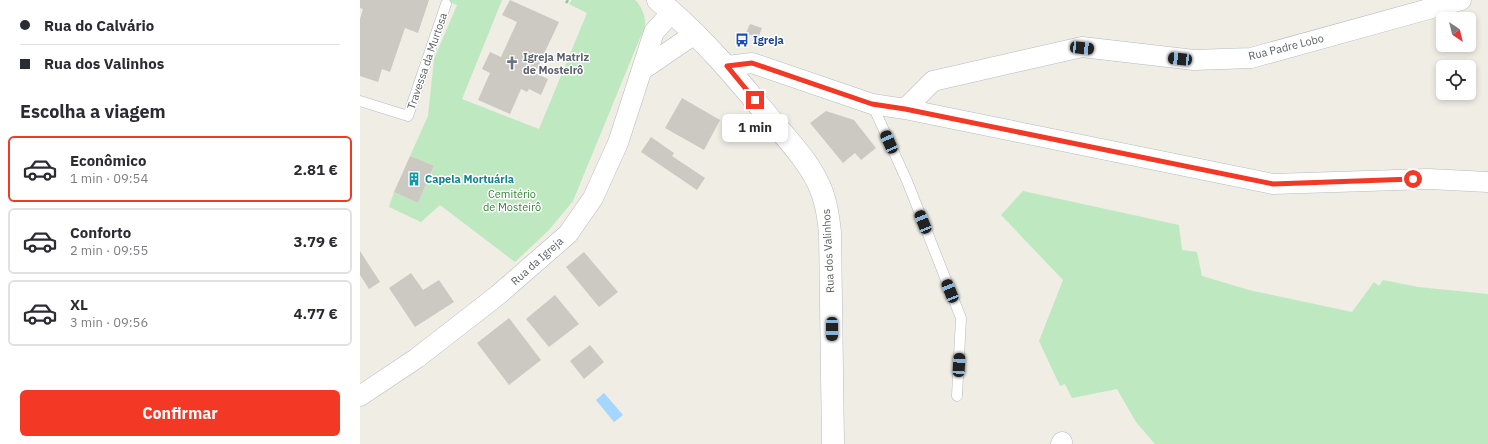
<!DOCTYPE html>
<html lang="pt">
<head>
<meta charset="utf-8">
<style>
	:root { --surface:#fff; --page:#f2f2f3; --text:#2b2b33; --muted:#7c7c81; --line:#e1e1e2; --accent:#f33825 }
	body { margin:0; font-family:"IBM Plex Sans",sans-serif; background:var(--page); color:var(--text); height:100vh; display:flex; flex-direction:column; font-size:15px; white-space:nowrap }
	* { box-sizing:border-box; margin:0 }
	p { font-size:13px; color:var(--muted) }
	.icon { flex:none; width:22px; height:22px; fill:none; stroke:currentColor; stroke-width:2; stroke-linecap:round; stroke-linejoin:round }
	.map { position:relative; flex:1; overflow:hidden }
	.sheet { display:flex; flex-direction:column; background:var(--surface); width:360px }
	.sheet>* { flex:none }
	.top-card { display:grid; align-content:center; height:88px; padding:0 20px; background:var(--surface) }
	.needle { width:26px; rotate:145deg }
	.tools { position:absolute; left:1076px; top:12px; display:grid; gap:8px }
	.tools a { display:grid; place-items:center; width:40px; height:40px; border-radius:6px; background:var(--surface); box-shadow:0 2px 6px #0003; font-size:20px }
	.end { position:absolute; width:18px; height:18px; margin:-9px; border:5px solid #f33825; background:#fff; box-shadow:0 0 0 2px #fff }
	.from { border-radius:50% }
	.bubble { position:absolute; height:28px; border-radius:6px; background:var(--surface); box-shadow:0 2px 6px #0003; font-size:13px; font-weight:700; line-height:28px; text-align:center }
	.car { position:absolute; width:12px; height:24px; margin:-12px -6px; border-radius:5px; box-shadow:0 0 3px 1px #0007; background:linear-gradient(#222 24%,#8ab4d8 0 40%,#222 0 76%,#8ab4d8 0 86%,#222 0) }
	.top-card b { display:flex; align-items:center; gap:14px; height:38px; font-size:15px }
	.top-card b+b { border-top:1px solid var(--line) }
	.top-card i { width:10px; height:10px; background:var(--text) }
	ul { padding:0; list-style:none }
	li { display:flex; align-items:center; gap:12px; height:66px; margin:0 8px 6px; padding:0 12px; border:2px solid var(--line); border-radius:6px }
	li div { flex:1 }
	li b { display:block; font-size:15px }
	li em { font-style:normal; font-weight:700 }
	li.active { border-color:var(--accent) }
	li>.icon { width:36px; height:36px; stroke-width:1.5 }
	h2 { padding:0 20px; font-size:18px; line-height:48px }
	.primary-button { display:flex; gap:8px; margin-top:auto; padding:8px 20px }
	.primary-button a { flex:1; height:46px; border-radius:6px; background:var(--accent); color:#fff; font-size:16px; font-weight:700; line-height:46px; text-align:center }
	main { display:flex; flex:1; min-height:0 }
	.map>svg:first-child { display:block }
</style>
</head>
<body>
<main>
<section class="sheet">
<div class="top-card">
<b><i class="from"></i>Rua do Calvário</b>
<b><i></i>Rua dos Valinhos</b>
</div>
<h2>Escolha a viagem</h2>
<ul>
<li class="active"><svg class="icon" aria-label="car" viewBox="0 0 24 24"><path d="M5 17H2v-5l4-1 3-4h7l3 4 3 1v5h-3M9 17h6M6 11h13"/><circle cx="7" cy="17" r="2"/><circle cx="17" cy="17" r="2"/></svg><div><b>Econômico</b><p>1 min · 09:54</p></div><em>2.81 €</em></li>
<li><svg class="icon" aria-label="car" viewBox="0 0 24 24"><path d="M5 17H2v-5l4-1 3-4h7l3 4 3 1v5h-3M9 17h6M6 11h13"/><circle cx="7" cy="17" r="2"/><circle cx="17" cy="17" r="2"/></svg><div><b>Conforto</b><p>2 min · 09:55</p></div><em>3.79 €</em></li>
<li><svg class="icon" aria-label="car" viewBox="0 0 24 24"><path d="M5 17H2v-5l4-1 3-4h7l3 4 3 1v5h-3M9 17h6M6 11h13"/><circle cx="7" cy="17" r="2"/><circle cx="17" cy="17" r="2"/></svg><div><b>XL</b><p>3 min · 09:56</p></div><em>4.77 €</em></li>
</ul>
<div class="primary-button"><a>Confirmar</a></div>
</section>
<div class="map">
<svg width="1128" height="444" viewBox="0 0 1128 444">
	<rect width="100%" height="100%" fill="#efede4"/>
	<path fill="#bee8bf" d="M85,0h57l-40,99 77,30 48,-116 -18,-9 3,-4h63c6,5 11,17 10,25 0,4 -3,9 -5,13l-67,163 -25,30 -33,31 -75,-57 -19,17 -32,-15 5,-15 24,11 16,-36 -24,-11 18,-40 6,-57 23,-54z
		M663,191l156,34 3,25 15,2 5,24 47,14 103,22 22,-30 5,4 4,-6 35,7 70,7v150h-333l-19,-22 -19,-33 -45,9 -7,-14 -5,2 -21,-45 24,-61 -62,-65z"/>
	<path fill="#a4d6ff" d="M244,393l19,22 -9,7 -18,-22z"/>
	<path fill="#ccc9c3" d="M0,0h69l-11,33 -13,-5 -15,44 -8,-3 -4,13 -18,-6v-57l3,-10 -3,-1z
		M150,0l49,22 -24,51 13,6 -7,16 -12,-6 -2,3 -6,-3 -11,25 -32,-14 12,-27 -8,-4 8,-17 11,5 16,-35 -15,-7z
		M390,24l12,4 -4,10 -12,-5z
		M322,98l38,22 -16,30 -39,-22z
		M466,111l28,9 22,28 -15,12 -6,-7 -12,10 -33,-40z
		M291,137l23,16 -2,3 33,22 -8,12 -56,-38z
		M50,156l24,10 -16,37 -24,-11z
		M0,251l20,31 -11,7 -9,-14z
		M224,252l34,40 -19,15 -33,-40z
		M51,273l12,17 16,-10 15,22 -39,25 -26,-39z
		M195,295l24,29 -30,23 -23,-28z
		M149,318l32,42 -32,25 -32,-42z
		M230,345l14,17 -20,17 -14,-18z"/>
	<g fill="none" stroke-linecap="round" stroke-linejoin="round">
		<g stroke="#b6babe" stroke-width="11">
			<path id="lane" d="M0,101l48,15 38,-112
				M512,104l35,77 54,137 -4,78"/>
		</g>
		<g stroke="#b6babe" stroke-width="21">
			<path id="street" d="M367,66l25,-3 120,41 33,5 368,75 156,-5 59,3
				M282,70l54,-37
				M545,109l28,-28 149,-34 112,13 57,-2 210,-58
				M0,396l57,-38 81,-63 70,-61 25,-36 25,-55 36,-111 18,-20
				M701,444l1,-2"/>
		</g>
		<g stroke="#b7bbc1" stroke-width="23">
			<path id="secondary" d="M298,0c44,37 78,77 114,121 17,20 36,40 47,64 7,15 9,30 11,47l3,212"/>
		</g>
		<path stroke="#96c7a5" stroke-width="2.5" stroke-dasharray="4 2" stroke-linecap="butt" d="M206,3l2,-3"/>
		<use href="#lane" stroke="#fff" stroke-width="10"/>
		<use href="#street" stroke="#fff" stroke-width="20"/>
		<use href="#secondary" stroke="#fff" stroke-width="22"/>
	</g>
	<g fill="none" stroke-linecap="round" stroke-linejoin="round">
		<path stroke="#f33825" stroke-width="5" d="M395,100l-28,-34 25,-3 120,41 33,5 368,75 140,-5"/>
	</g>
	<defs>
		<g id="bus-bare" transform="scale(1.08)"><path d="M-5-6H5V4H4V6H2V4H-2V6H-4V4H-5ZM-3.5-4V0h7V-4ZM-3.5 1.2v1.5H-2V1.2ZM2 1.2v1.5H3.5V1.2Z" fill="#1a4fb4" stroke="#fff" stroke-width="2.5" paint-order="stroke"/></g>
		<g id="church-bare" transform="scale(1.08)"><path d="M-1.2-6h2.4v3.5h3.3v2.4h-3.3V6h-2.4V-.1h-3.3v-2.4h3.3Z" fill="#6b7280" stroke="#fff" stroke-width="2.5" paint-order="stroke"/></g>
		<g id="building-bare" transform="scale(1.08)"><path d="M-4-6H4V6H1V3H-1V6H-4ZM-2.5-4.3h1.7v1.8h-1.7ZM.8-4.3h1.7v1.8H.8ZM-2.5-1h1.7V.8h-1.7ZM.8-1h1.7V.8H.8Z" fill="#0f9aa8" stroke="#fff" stroke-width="2.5" paint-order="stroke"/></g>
	</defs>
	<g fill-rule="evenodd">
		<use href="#bus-bare" x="382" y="40"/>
		<use href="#church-bare" x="152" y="63"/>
		<use href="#building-bare" x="54" y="179"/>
	</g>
	<g text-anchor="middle" stroke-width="3" stroke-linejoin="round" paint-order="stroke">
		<g font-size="11" font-weight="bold" fill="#164399" stroke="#fff" text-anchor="start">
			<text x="393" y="44">Igreja</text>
		</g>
		<g font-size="11" fill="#5c6065" stroke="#fff">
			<text transform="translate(926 47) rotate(-14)" y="4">Rua Padre Lobo</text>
			<text transform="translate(67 61) rotate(-71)" y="4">Travessa da Murtosa</text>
			<text transform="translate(468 251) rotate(-93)" y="4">Rua dos Valinhos</text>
			<text transform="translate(177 261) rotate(-42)" y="4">Rua da Igreja</text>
		</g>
		<g font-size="11" font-weight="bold" fill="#5b616d" stroke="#fff" text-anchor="start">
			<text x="163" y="61">Igreja Matriz<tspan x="163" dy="13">de Mosteirô</tspan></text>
		</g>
		<g font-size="11" font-weight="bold" fill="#0d838f" stroke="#fff" text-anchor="start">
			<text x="65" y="183">Capela Mortuária</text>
		</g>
		<g font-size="11" fill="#2f8233" stroke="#fff">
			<text x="152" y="198">Cemitério<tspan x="152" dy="13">de Mosteirô</tspan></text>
		</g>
	</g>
</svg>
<div class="tools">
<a><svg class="needle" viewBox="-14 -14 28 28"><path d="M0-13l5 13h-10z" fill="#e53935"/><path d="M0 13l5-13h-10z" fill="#7c7c81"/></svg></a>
<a><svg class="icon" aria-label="locate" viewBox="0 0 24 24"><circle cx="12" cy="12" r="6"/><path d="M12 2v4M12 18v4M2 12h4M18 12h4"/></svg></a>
</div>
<i class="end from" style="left:1053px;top:179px"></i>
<i class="end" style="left:395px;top:100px"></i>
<div class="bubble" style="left:362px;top:114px;width:66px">1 min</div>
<i class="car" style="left:722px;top:48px;rotate:96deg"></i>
<i class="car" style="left:820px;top:59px;rotate:276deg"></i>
<i class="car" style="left:529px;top:142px;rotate:336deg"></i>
<i class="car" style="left:563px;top:222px;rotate:338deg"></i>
<i class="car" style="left:590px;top:291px;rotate:338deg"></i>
<i class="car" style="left:472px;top:329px;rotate:180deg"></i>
<i class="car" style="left:599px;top:365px;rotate:3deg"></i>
</div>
</main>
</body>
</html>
